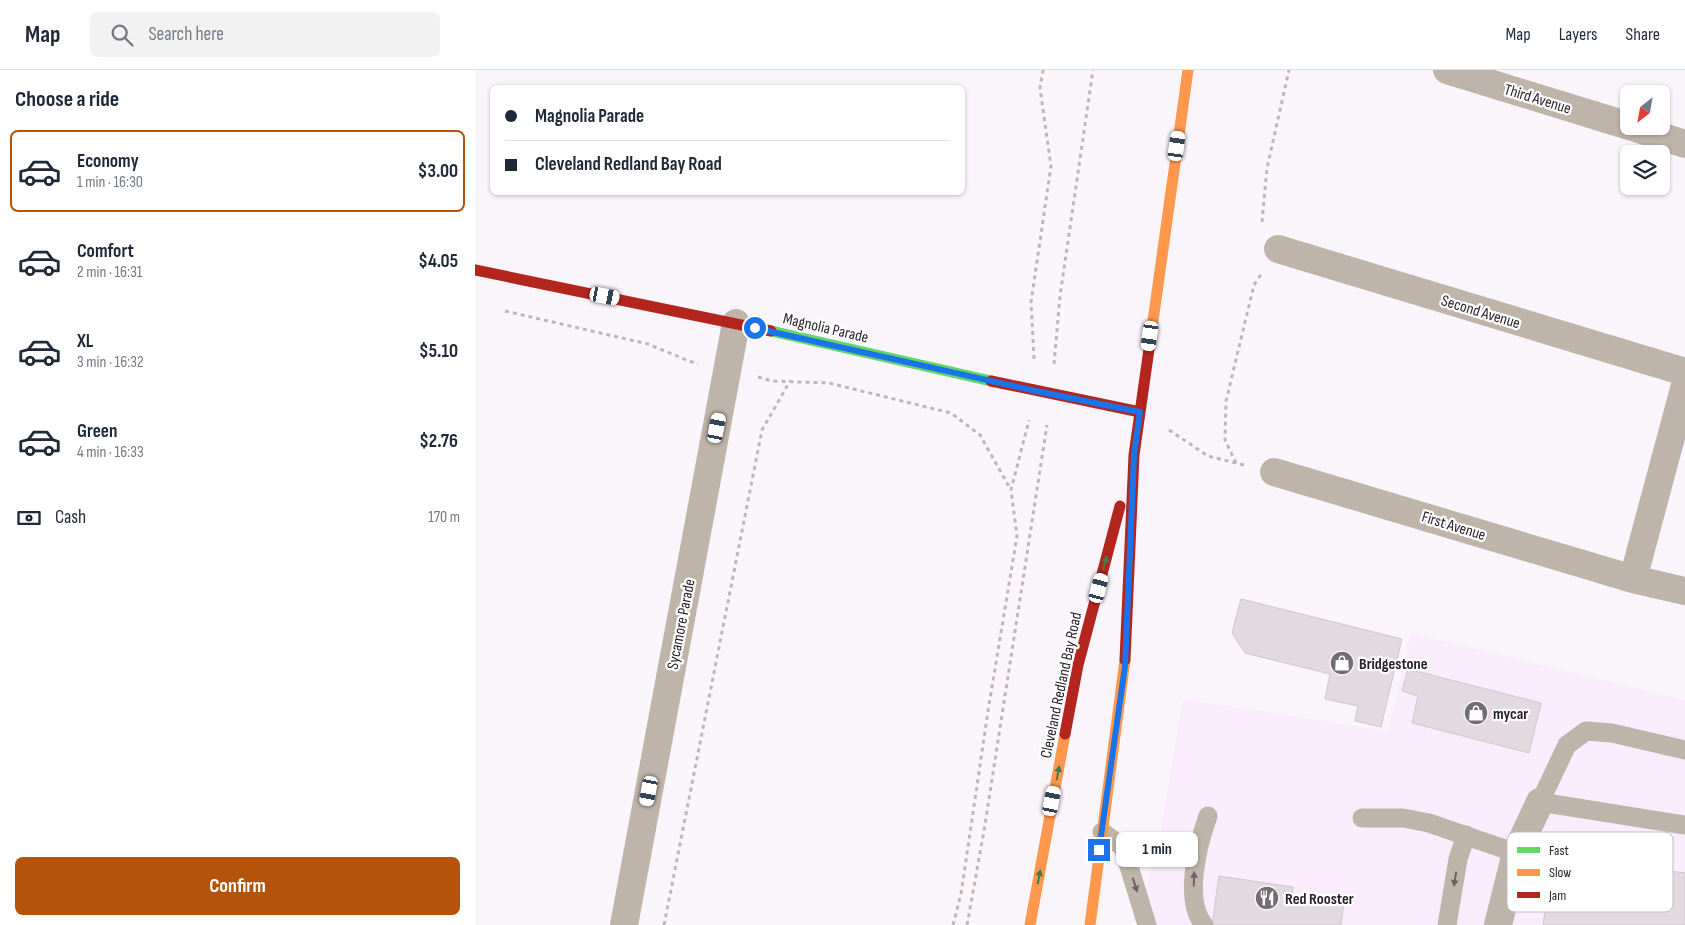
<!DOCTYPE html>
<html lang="en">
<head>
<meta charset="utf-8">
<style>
	:root { --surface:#fff; --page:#f2f2f3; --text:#1f2937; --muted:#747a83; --line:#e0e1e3; --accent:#b45309 }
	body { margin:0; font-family:"Sofia Sans Condensed",sans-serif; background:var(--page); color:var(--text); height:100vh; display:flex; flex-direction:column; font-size:19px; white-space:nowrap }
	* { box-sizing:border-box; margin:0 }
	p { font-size:16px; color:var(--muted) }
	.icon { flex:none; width:28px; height:28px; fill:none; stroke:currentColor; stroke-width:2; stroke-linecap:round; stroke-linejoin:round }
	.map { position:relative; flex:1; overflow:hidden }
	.panel { display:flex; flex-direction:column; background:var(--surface); width:475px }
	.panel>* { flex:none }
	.guide { position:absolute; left:15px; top:15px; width:475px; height:110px; border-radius:8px; box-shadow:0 1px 4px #0004; display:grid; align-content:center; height:110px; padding:0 15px; background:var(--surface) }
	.needle { width:32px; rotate:211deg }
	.fabs { position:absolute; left:1145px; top:15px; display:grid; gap:10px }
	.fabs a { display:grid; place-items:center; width:50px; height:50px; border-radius:8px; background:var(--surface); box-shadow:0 1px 4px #0004; font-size:25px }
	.end { position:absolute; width:22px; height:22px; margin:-11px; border:6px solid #1a73e8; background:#fff; box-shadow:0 0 0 2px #fff }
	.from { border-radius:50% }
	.bubble { position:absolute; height:35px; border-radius:8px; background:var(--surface); box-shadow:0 1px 4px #0004; font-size:16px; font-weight:700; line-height:35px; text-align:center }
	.car { position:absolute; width:15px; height:30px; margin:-15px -8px; border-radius:6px; box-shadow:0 0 4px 1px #0007; background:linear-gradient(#fff 24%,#345 0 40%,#fff 0 76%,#345 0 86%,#fff 0) }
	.guide b { display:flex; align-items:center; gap:18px; height:48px; font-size:19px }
	.guide b+b { border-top:1px solid var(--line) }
	.guide i { width:12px; height:12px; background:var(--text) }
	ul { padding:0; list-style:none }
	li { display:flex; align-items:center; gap:15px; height:82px; margin:0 10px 8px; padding:0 5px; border:2px solid transparent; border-radius:8px }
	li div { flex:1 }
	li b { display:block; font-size:19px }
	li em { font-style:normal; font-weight:700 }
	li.selected { border-color:var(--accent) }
	li>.icon { width:45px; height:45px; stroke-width:1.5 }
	h2 { padding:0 15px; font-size:22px; line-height:60px }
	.pay { display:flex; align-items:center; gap:12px; height:55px; padding:0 15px; font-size:19px }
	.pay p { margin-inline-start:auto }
	.action { display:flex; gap:10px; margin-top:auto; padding:10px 15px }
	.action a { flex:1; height:58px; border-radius:8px; background:var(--accent); color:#fff; font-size:20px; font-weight:700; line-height:58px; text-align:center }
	header { display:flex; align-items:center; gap:30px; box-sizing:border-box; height:70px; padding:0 25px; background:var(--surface); border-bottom:1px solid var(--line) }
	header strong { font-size:24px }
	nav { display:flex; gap:28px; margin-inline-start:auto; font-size:18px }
	.search { width:350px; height:45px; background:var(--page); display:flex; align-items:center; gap:12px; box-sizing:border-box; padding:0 18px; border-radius:8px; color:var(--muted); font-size:19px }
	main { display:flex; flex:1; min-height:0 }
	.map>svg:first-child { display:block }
</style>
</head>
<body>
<header>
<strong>Map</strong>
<div class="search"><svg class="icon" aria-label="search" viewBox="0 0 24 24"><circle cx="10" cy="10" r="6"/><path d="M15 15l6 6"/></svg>Search here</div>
<nav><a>Map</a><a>Layers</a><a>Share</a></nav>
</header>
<main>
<section class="panel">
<h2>Choose a ride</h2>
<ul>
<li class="selected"><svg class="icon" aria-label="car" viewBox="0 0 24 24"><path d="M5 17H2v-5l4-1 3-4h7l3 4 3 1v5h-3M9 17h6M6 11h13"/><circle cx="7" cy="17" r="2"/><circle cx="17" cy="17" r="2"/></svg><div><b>Economy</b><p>1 min · 16:30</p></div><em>$3.00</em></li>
<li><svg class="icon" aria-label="car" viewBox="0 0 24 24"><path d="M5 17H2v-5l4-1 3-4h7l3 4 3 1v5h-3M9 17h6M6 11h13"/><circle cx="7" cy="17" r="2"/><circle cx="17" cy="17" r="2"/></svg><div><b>Comfort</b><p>2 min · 16:31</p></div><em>$4.05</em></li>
<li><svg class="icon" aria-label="car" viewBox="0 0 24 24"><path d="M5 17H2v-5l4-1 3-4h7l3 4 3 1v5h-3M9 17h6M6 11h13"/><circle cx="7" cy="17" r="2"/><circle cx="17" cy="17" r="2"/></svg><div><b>XL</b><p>3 min · 16:32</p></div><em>$5.10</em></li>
<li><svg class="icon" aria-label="car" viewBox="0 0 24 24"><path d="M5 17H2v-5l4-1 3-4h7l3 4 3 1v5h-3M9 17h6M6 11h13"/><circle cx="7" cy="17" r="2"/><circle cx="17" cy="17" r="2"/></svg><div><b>Green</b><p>4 min · 16:33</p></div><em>$2.76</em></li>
</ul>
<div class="pay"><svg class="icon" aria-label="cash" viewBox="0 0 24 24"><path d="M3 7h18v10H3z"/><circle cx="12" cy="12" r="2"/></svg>Cash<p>170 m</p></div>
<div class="action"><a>Confirm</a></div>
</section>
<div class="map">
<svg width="1210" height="855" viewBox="0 0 1210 855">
	<rect width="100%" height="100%" fill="#faf5fb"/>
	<path fill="#faecfc" d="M936,563l274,67v225h-548l23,-90 23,-136 205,32z"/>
	<path fill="#e2dae0" stroke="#cfc7cd" d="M766,529l161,40 -21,88 -26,-6 3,-15 -33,-7 5,-25 -85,-21 -13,-20z
		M933,599l133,34 -12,50 -117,-30 6,-27 -16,-5z
		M1078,785l132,18v52h-142z
		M744,806l74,11 -1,8 52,7 -3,23h-129z"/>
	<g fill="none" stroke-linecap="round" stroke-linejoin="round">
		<path stroke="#beb7b4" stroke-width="3" stroke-dasharray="4 4" stroke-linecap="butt" d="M787,152l5,-54 22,-98
			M30,241l143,33 41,17 9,3
			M559,289l-3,-57 20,-136 -11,-78 3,-18
			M579,294l6,-68 33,-226
			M283,307l14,4 57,2 122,30 29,22 31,55
			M694,360l39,26 36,9
			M761,393l-11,-23 1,-39 28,-116 8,-12
			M189,855l98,-495 28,-49
			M478,855l8,-31 27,-183 29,-175 -6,-46 18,-70
			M492,855l17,-94 63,-406"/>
		<path stroke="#beb4aa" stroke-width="19" d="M1210,680l-73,-17 -26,-2 -19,14 -27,57 145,23
			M887,748h41l26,5 87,30
			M627,762l21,15 24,78
			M729,855c-21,-25 -6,-81 4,-109
			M972,855l11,-66 8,-24"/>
		<path stroke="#beb4aa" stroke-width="28" d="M972,0l182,56
			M1154,56l56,18
			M803,179l407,123
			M799,402l359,107 52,12
			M1158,509l52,-194
			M149,855l112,-602
			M1023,855l18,-72 24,-51"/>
		<path stroke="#63d668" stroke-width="11" d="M296,261l220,50"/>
		<path stroke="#ff974d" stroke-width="11" d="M677,258l36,-258
			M555,855l35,-191
			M615,855l35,-265"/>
		<path stroke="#b3261e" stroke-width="11" d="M0,200l296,61
			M516,311l149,31
			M650,590l9,-205 18,-127
			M590,664l13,-69 42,-159"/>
	</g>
	<defs><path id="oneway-solid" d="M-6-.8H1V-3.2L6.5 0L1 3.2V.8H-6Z" transform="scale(1.25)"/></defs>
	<g fill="#467c4a">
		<use href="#oneway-solid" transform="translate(630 493) rotate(-75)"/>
		<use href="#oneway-solid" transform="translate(583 703) rotate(-79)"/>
		<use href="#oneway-solid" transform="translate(564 807) rotate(-80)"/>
	</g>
	<g fill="#6c6464">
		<use href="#oneway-solid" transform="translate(719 809) rotate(-88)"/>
		<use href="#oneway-solid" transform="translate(980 809) rotate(99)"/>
		<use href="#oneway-solid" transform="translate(660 815) rotate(73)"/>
	</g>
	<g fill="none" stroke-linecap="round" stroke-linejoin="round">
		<path stroke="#1a73e8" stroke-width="6" d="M280,258l281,63 104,21 -6,43 -9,211 -26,184"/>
	</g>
	<defs>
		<g id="shop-disc" transform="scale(1.25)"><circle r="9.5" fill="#726c74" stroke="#fff"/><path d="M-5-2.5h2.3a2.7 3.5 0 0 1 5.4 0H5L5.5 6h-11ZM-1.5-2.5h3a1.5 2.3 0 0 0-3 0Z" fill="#fff"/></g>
		<g id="restaurant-disc" transform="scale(1.25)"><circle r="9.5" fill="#726c74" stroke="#fff"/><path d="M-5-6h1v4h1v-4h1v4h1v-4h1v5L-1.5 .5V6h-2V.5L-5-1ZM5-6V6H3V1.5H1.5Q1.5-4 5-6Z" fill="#fff"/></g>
	</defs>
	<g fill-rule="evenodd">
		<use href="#shop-disc" x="867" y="593"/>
		<use href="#shop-disc" x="1001" y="643"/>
		<use href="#restaurant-disc" x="792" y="828"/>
	</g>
	<g text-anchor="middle" stroke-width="4.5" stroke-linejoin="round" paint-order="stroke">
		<g font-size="16" fill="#29222b" stroke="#fff">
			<text transform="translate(1063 28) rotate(17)" y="6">Third Avenue</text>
			<text transform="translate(1006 241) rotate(17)" y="6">Second Avenue</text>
			<text transform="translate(351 257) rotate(13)" y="6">Magnolia Parade</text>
			<text transform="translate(979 455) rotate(17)" y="6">First Avenue</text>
			<text transform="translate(205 554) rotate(-79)" y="6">Sycamore Parade</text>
			<text transform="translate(585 615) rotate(-78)" y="6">Cleveland Redland Bay Road</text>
		</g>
		<g font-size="16" font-weight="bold" fill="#29222b" stroke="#fff" text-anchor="start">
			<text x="884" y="599">Bridgestone</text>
			<text x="1018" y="649">mycar</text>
			<text x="810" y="834">Red Rooster</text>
		</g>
	</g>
	<rect x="1032" y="762" width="166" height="80" rx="8" fill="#fff" stroke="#bfbdbf" stroke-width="1"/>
	<rect x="1042" y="777" width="23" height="6" fill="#63d668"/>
	<rect x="1042" y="799" width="23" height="7" fill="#ff974d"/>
	<rect x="1042" y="822" width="23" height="6" fill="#b3261e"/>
	<g font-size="14" fill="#29222b">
		<text x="1074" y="785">Fast</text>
		<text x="1074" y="807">Slow</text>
		<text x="1074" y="830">Jam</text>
	</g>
</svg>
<div class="fabs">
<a><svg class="needle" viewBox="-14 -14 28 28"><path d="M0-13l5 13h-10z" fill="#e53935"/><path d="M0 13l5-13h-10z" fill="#747a83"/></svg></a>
<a><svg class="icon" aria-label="layers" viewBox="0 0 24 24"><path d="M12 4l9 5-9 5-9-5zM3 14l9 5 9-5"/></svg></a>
</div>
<i class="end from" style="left:280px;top:258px"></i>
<i class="end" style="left:624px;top:780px"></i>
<div class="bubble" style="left:641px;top:762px;width:82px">1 min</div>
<i class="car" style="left:702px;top:76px;rotate:8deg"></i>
<i class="car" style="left:130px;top:226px;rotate:101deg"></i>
<i class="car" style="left:675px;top:266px;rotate:188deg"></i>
<i class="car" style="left:242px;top:358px;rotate:11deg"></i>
<i class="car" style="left:624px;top:518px;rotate:15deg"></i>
<i class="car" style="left:174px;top:721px;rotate:191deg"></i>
<i class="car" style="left:577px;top:731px;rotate:11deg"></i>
<div class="guide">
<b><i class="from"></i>Magnolia Parade</b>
<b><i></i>Cleveland Redland Bay Road</b>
</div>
</div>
</main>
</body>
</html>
